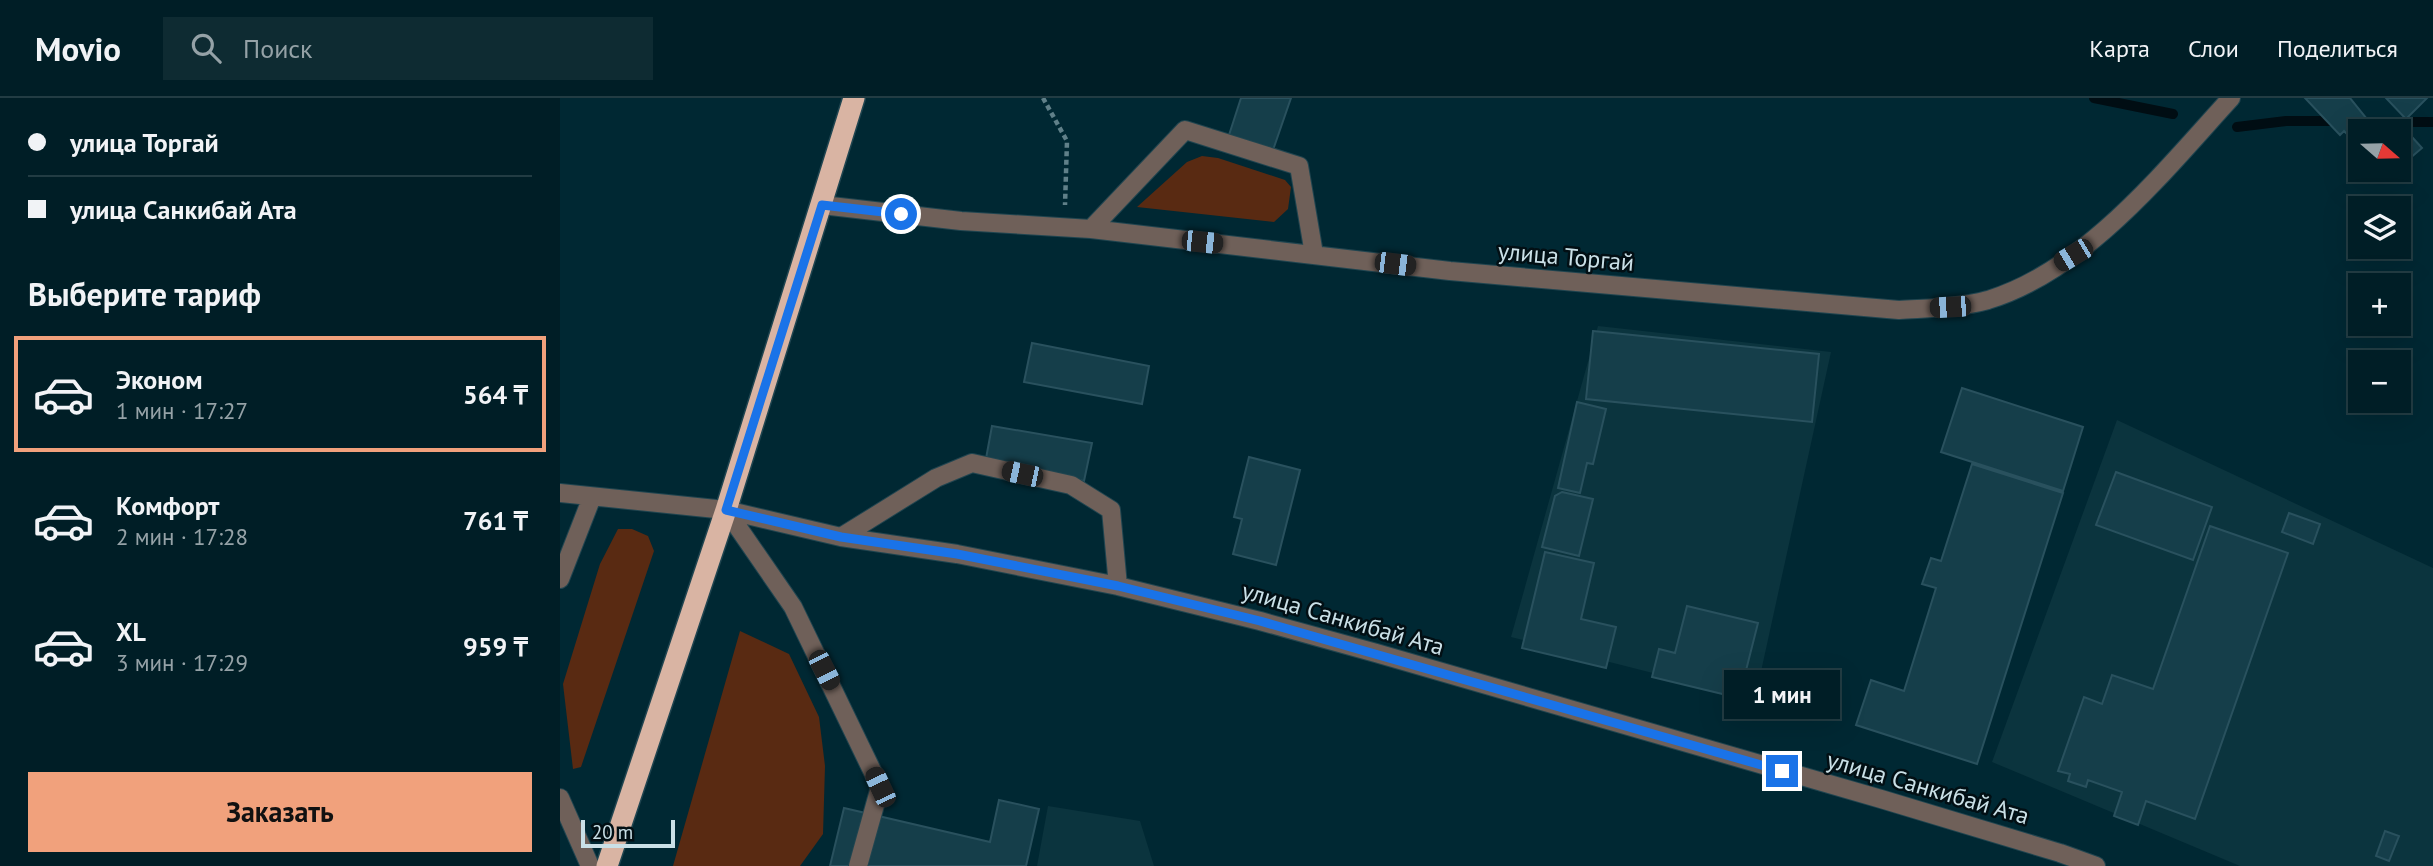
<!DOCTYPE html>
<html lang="ru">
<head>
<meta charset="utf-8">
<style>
	:root { --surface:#001e26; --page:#0e2b32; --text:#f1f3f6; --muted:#95a2a7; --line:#223c43; --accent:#f1a17c }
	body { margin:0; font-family:"PT Sans",sans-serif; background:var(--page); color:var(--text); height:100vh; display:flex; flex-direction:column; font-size:26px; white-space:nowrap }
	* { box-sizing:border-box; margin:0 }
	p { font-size:23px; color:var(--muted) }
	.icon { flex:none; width:38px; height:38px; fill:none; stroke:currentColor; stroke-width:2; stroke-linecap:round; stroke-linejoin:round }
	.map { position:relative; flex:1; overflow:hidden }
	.details { display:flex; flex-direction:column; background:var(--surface); width:560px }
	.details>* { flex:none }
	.banner { display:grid; align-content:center; height:154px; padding:0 28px; background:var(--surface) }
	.needle { width:46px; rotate:110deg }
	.controls { position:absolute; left:1788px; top:21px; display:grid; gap:14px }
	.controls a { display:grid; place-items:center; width:63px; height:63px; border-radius:0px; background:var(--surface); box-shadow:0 7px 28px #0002,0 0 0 2px var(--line); font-size:35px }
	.scale { position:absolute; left:21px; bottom:18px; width:94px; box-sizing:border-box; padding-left:7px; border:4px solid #cae0e7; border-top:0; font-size:19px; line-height:24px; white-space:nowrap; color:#cae0e7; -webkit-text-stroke:5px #020f14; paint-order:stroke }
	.end { position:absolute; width:32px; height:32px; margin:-16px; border:9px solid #1a73e8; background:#fff; box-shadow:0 0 0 4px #fff }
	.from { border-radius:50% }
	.bubble { position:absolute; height:49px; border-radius:0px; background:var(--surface); box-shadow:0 7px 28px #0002,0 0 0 2px var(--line); font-size:23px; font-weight:600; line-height:49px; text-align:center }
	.car { position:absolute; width:21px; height:42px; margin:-21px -10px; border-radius:9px; box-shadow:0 0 5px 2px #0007; background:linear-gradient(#222 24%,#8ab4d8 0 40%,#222 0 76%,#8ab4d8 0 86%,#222 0) }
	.banner b { display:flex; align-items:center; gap:24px; height:66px; font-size:26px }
	.banner b+b { border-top:2px solid var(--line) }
	.banner i { width:18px; height:18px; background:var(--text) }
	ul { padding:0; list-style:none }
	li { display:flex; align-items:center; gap:21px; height:116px; margin:0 14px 10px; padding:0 14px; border:4px solid transparent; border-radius:0px }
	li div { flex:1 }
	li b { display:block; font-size:26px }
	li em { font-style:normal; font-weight:600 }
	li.current { border-color:var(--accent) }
	li>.icon { width:63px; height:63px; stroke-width:1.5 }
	h2 { padding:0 28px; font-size:32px; line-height:84px }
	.cta { display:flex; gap:14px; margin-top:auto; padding:14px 28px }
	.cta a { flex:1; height:80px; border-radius:0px; background:var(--accent); color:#111; font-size:28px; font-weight:600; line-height:80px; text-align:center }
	header { display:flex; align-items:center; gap:42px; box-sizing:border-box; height:98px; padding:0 35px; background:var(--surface); border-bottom:2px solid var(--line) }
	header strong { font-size:33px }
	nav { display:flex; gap:38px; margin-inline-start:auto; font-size:24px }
	.search { width:490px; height:63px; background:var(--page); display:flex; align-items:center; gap:18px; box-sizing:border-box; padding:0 24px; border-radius:0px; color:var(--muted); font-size:26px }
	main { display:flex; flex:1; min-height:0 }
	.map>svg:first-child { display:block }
</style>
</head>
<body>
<header>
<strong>Movio</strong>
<div class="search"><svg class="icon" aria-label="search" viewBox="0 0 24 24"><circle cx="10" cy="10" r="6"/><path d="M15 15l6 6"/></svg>Поиск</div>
<nav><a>Карта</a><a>Слои</a><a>Поделиться</a></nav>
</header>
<main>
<section class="details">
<div class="banner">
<b><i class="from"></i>улица Торгай</b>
<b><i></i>улица Санкибай Ата</b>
</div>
<h2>Выберите тариф</h2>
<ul>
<li class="current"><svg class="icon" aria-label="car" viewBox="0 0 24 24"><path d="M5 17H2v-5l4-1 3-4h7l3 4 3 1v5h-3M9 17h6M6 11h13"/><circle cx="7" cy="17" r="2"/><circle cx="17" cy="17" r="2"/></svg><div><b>Эконом</b><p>1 мин · 17:27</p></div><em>564 ₸</em></li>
<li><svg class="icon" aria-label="car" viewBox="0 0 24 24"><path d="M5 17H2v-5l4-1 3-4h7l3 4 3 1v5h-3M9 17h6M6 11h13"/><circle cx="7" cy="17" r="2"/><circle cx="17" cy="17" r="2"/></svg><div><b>Комфорт</b><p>2 мин · 17:28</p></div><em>761 ₸</em></li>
<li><svg class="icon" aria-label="car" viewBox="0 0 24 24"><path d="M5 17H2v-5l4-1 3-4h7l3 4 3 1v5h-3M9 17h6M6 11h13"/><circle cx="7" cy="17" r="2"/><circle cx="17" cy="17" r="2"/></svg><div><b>XL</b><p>3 мин · 17:29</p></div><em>959 ₸</em></li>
</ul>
<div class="cta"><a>Заказать</a></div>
</section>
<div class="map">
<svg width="1873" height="768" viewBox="0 0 1873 768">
	<rect width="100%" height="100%" fill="#002833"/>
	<path fill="#0b343e" d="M1038,228l233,26 -76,347 -244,-62z
		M1557,322l316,148v298h-193l-248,-104z
		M488,708l92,15 14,45h-117z"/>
	<path fill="#592a12" d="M642,58l16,2 67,22 6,7 -3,22 -14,13 -137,-15 50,-45z
		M58,431h14l16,7 6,15 -73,216 -8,2 -10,-85 37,-120z
		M180,533l49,23 30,63 6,49 -2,68 -23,32h-127z"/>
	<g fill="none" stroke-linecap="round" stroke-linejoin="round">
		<path stroke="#000d13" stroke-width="10" d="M1534,0l79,16
			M1797,24h76
			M1677,29l49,-6h52"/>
	</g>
	<path fill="#153e4a" stroke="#29515e" stroke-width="2" d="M681,0h50l-18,52 -44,-15z
		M1745,0h45l21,26 -10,7 -7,10 -10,-10 -4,4z
		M1826,0h41l-21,21z
		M1852,39l10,11 -13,11 -10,-12z
		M1033,233l226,23 -7,68 -226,-23z
		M472,245l117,23 -7,38 -118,-22z
		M1402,290l121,39 -20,64 -122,-39z
		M1017,304l29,7 -13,55 -6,-1 -7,30 -22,-5z
		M432,328l100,17 -8,38 -99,-17z
		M689,359l51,13 -24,95 -43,-11 9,-35 -8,-2z
		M1412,366l91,29 -86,271 -121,-39 15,-45 33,11 32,-103 -14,-4 9,-26 10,3z
		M1556,374l96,35 -19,53 -97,-35z
		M1002,394l31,7 -14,57 -37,-9 13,-51z
		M1729,415l31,11 -7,20 -31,-12z
		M1650,428l78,27 -93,266 -49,-18 -8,24 -24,-9 8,-24 -34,-12 -2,7 -18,-6 2,-7 -12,-3 26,-74 18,7 10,-29 41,14z
		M985,454l49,11 -13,56 35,8 -10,41 -84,-20z
		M1127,508l71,17 -19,75 -87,-21 7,-28 16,4z
		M439,702l40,9 -13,57h-196l14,-58 146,34z
		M1825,733l14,5 -10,25 -13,-5z"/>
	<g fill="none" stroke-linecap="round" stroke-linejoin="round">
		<g stroke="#204550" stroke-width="20">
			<path id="minor" d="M262,107l139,16 130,8 359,42 449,39c29,-2 60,-2 89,-10 98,-30 176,-129 243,-202
				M531,131l94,-99 114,36 15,88
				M0,395l166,17 115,27 116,17 161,32 142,35 116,32 505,146 179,54 36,13
				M166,412l67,97 87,180 -22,79
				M281,439l95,-59 36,-15 99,22 40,25 7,76
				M0,481l32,-82
				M0,700l30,68"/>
		</g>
		<g stroke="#204550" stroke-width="24">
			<path id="highway" d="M47,768l119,-356 128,-412"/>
		</g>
		<path stroke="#608089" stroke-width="4.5" stroke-dasharray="5 3.5" stroke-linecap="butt" d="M483,0l24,43 -2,64"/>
		<use href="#minor" stroke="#6f6059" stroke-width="18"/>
		<use href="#highway" stroke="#d9b4a3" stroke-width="21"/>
	</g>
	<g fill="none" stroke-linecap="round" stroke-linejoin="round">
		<path stroke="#1a73e8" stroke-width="9" d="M341,116l-79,-9 -96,305 115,27 116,17 161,32 142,35 522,150"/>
	</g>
	<g text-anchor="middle" stroke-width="5" stroke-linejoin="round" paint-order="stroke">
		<g font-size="24" fill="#cae0e7" stroke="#020f14">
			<text transform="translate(1006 159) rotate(5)" y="8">улица Торгай</text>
			<text transform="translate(783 521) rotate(16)" y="8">улица Санкибай Ата</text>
			<text transform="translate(1368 690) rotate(16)" y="8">улица Санкибай Ата</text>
		</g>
	</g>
</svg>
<div class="controls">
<a><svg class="needle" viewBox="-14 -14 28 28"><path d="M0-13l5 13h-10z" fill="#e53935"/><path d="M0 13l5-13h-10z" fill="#95a2a7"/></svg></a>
<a><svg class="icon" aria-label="layers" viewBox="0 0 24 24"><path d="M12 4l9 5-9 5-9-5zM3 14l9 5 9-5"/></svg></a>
<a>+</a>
<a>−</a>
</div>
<div class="scale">20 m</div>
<i class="end from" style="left:341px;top:116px"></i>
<i class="end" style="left:1222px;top:673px"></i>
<div class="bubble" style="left:1164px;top:572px;width:116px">1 мин</div>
<i class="car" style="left:642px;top:144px;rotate:96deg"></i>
<i class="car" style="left:1513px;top:157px;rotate:239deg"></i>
<i class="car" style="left:835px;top:166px;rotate:97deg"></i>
<i class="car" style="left:1390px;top:209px;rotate:267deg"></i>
<i class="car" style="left:462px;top:376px;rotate:282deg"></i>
<i class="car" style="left:264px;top:572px;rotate:153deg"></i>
<i class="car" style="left:320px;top:689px;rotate:335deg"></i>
</div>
</main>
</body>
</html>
